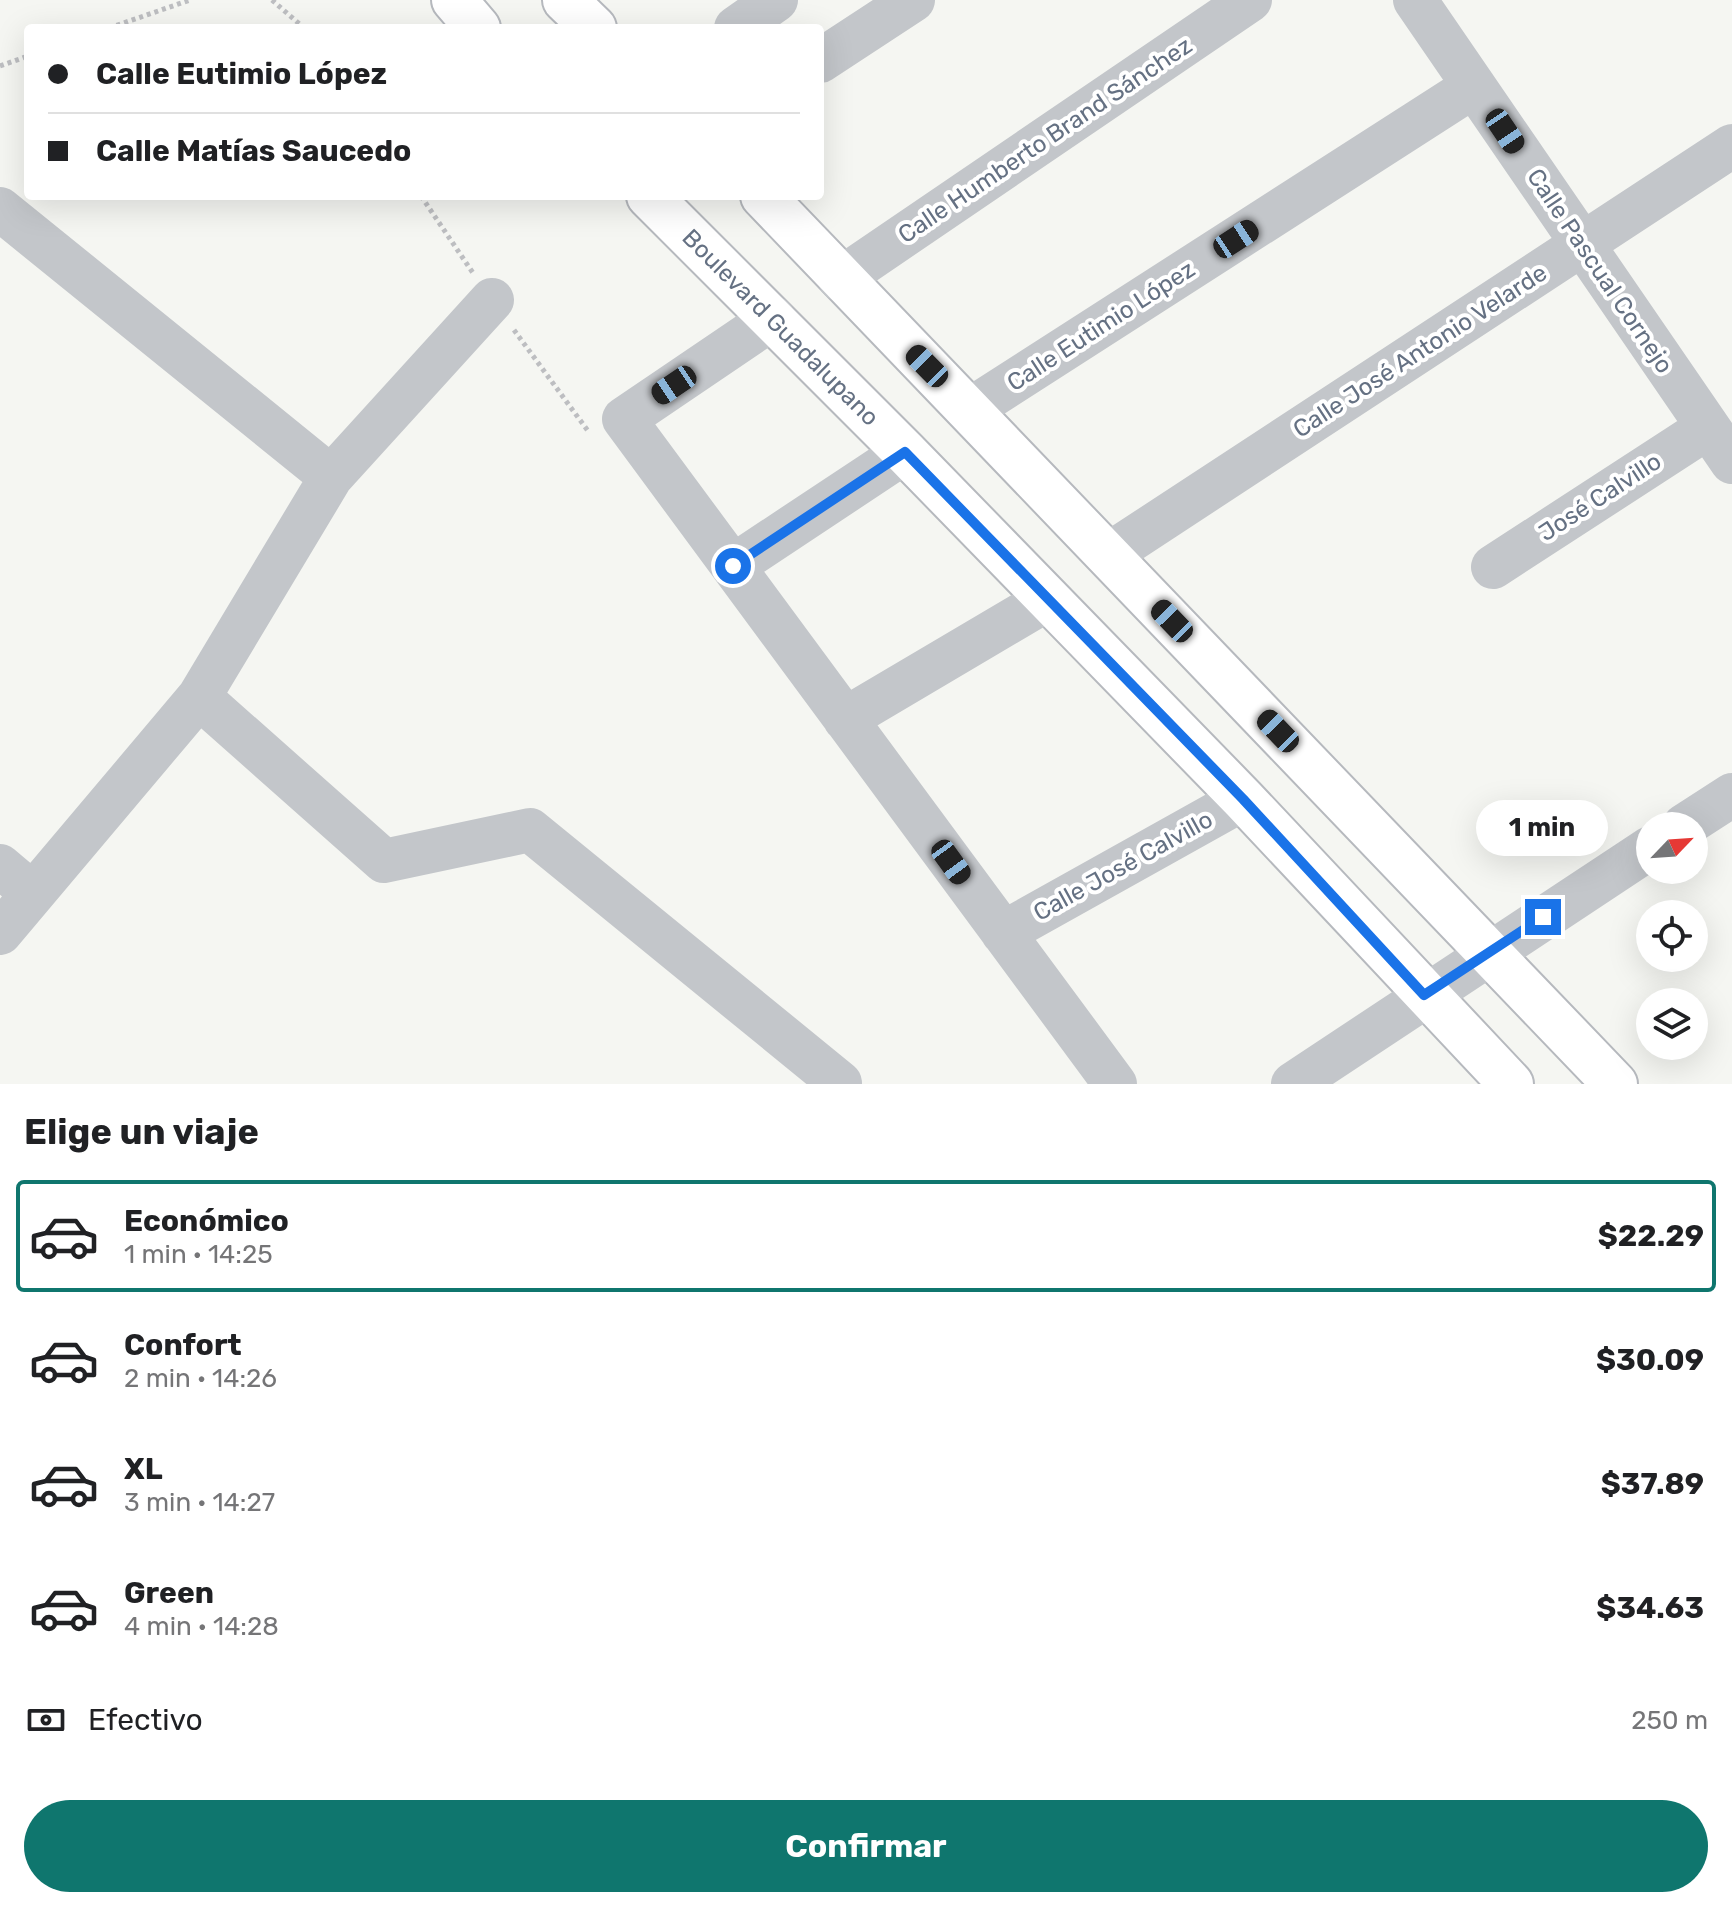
<!DOCTYPE html>
<html lang="es">
<head>
<meta charset="utf-8">
<style>
	:root { --surface:#fff; --page:#f6f6f6; --text:#202124; --muted:#757577; --line:#e0e0e0; --accent:#0f766e }
	body { margin:0; font-family:Rubik,sans-serif; background:var(--page); color:var(--text); height:100vh; display:flex; flex-direction:column; font-size:30px; white-space:nowrap }
	* { box-sizing:border-box; margin:0 }
	p { font-size:26px; color:var(--muted) }
	.icon { flex:none; width:44px; height:44px; fill:none; stroke:currentColor; stroke-width:2; stroke-linecap:round; stroke-linejoin:round }
	.map { position:relative; height:1084px; overflow:hidden }
	.panel { display:flex; flex-direction:column; background:var(--surface); flex:1 }
	.panel>* { flex:none }
	.top-card { position:absolute; left:24px; top:24px; width:800px; height:176px; border-radius:8px; box-shadow:0 8px 32px #0002; display:grid; align-content:center; height:176px; padding:0 24px; background:var(--surface) }
	.needle { width:52px; rotate:65deg }
	.controls { position:absolute; left:1636px; top:812px; display:grid; gap:16px }
	.controls a { display:grid; place-items:center; width:72px; height:72px; border-radius:50%; background:var(--surface); box-shadow:0 8px 32px #0002; font-size:40px }
	.end { position:absolute; width:36px; height:36px; margin:-18px; border:10px solid #1a73e8; background:#fff; box-shadow:0 0 0 4px #fff }
	.from { border-radius:50% }
	.bubble { position:absolute; height:56px; border-radius:28px; background:var(--surface); box-shadow:0 8px 32px #0002; font-size:26px; font-weight:700; line-height:56px; text-align:center }
	.car { position:absolute; width:24px; height:48px; margin:-24px -12px; border-radius:10px; box-shadow:0 0 6px 2px #0007; background:linear-gradient(#222 24%,#8ab4d8 0 40%,#222 0 76%,#8ab4d8 0 86%,#222 0) }
	.top-card b { display:flex; align-items:center; gap:28px; height:76px; font-size:30px }
	.top-card b+b { border-top:2px solid var(--line) }
	.top-card i { width:20px; height:20px; background:var(--text) }
	ul { padding:0; list-style:none }
	li { display:flex; align-items:center; gap:24px; height:112px; margin:0 16px 12px; padding:0 8px; border:4px solid transparent; border-radius:8px }
	li div { flex:1 }
	li b { display:block; font-size:30px }
	li em { font-style:normal; font-weight:700 }
	li.selected { border-color:var(--accent) }
	li>.icon { width:72px; height:72px; stroke-width:1.5 }
	h2 { padding:0 24px; font-size:36px; line-height:96px }
	.pay { display:flex; align-items:center; gap:20px; height:88px; padding:0 24px; font-size:30px }
	.pay p { margin-inline-start:auto }
	.primary-button { display:flex; gap:16px; margin-top:auto; padding:16px 24px }
	.primary-button a { flex:1; height:92px; border-radius:48px; background:var(--accent); color:#fff; font-size:32px; font-weight:700; line-height:92px; text-align:center }
	.map>svg:first-child { display:block }
</style>
</head>
<body>
<div class="map">
<svg width="1732" height="1084" viewBox="0 0 1732 1084">
	<rect width="100%" height="100%" fill="#f5f6f2"/>
	<g fill="none" stroke-linecap="round" stroke-linejoin="round">
		<g stroke="#b6b9be" stroke-width="48">
			<g id="major">
				<path d="M454,0l24,28"/>
				<path d="M565,0l29,28"/>
				<path id="s1" d="M649,196l256,256 338,347 268,285"/>
				<path d="M763,196l852,888"/>
			</g>
		</g>
		<path stroke="#bdbec1" stroke-width="5" stroke-dasharray="4 4" stroke-linecap="butt" d="M272,0l32,28
			M109,28l81,-28
			M0,66l28,-10
			M421,196l52,77
			M514,330l74,101"/>
		<path stroke="#c3c6ca" stroke-width="44" d="M1415,0l317,462
			M736,28l40,-28
			M820,61l93,-61
			M0,209l331,268
			M840,279l410,-279
			M773,318l-149,101 491,665
			M971,409l503,-323
			M1108,555l624,-409
			M733,566l172,-114
			M1493,567l214,-139
			M199,697l185,164 146,-31 310,253
			M845,719l203,-120
			M1684,826l48,-31
			M0,866l32,27
			M0,933l199,-236 132,-220 161,-177
			M1003,933l240,-134
			M1293,1084l357,-236"/>
		<use href="#major" stroke="#fff" stroke-width="44"/>
	</g>
	<g fill="none" stroke-linecap="round" stroke-linejoin="round">
		<path stroke="#1a73e8" stroke-width="10" d="M733,566l172,-114 338,347 181,196 119,-78"/>
	</g>
	<g text-anchor="middle" stroke-width="8" stroke-linejoin="round" paint-order="stroke">
		<g font-size="24" fill="#657183" stroke="#fff">
			<text transform="translate(1045 140) rotate(-34)" y="8">Calle Humberto Brand Sánchez</text>
			<text transform="translate(1600 271) rotate(56)" y="8">Calle Pascual Cornejo</text>
			<text transform="translate(1101 326) rotate(-33)" y="8">Calle Eutimio López</text>
			<text dy="8" stroke="none"><textPath href="#s1" startOffset="186">Boulevard Guadalupano</textPath></text>
			<text transform="translate(1420 351) rotate(-33)" y="8">Calle José Antonio Velarde</text>
			<text transform="translate(1600 497) rotate(-33)" y="8">José Calvillo</text>
			<text transform="translate(1123 866) rotate(-29)" y="8">Calle José Calvillo</text>
		</g>
	</g>
</svg>
<div class="controls">
<a><svg class="needle" viewBox="-14 -14 28 28"><path d="M0-13l5 13h-10z" fill="#e53935"/><path d="M0 13l5-13h-10z" fill="#757577"/></svg></a>
<a><svg class="icon" aria-label="locate" viewBox="0 0 24 24"><circle cx="12" cy="12" r="6"/><path d="M12 2v4M12 18v4M2 12h4M18 12h4"/></svg></a>
<a><svg class="icon" aria-label="layers" viewBox="0 0 24 24"><path d="M12 4l9 5-9 5-9-5zM3 14l9 5 9-5"/></svg></a>
</div>
<i class="end from" style="left:733px;top:566px"></i>
<i class="end" style="left:1543px;top:917px"></i>
<div class="bubble" style="left:1476px;top:800px;width:132px">1 min</div>
<i class="car" style="left:1505px;top:131px;rotate:146deg"></i>
<i class="car" style="left:1236px;top:239px;rotate:57deg"></i>
<i class="car" style="left:927px;top:366px;rotate:315deg"></i>
<i class="car" style="left:674px;top:385px;rotate:236deg"></i>
<i class="car" style="left:1172px;top:621px;rotate:316deg"></i>
<i class="car" style="left:1278px;top:731px;rotate:316deg"></i>
<i class="car" style="left:951px;top:862px;rotate:144deg"></i>
<div class="top-card">
<b><i class="from"></i>Calle Eutimio López</b>
<b><i></i>Calle Matías Saucedo</b>
</div>
</div>
<section class="panel">
<h2>Elige un viaje</h2>
<ul>
<li class="selected"><svg class="icon" aria-label="car" viewBox="0 0 24 24"><path d="M5 17H2v-5l4-1 3-4h7l3 4 3 1v5h-3M9 17h6M6 11h13"/><circle cx="7" cy="17" r="2"/><circle cx="17" cy="17" r="2"/></svg><div><b>Económico</b><p>1 min · 14:25</p></div><em>$22.29</em></li>
<li><svg class="icon" aria-label="car" viewBox="0 0 24 24"><path d="M5 17H2v-5l4-1 3-4h7l3 4 3 1v5h-3M9 17h6M6 11h13"/><circle cx="7" cy="17" r="2"/><circle cx="17" cy="17" r="2"/></svg><div><b>Confort</b><p>2 min · 14:26</p></div><em>$30.09</em></li>
<li><svg class="icon" aria-label="car" viewBox="0 0 24 24"><path d="M5 17H2v-5l4-1 3-4h7l3 4 3 1v5h-3M9 17h6M6 11h13"/><circle cx="7" cy="17" r="2"/><circle cx="17" cy="17" r="2"/></svg><div><b>XL</b><p>3 min · 14:27</p></div><em>$37.89</em></li>
<li><svg class="icon" aria-label="car" viewBox="0 0 24 24"><path d="M5 17H2v-5l4-1 3-4h7l3 4 3 1v5h-3M9 17h6M6 11h13"/><circle cx="7" cy="17" r="2"/><circle cx="17" cy="17" r="2"/></svg><div><b>Green</b><p>4 min · 14:28</p></div><em>$34.63</em></li>
</ul>
<div class="pay"><svg class="icon" aria-label="cash" viewBox="0 0 24 24"><path d="M3 7h18v10H3z"/><circle cx="12" cy="12" r="2"/></svg>Efectivo<p>250 m</p></div>
<div class="primary-button"><a>Confirmar</a></div>
</section>
</body>
</html>
